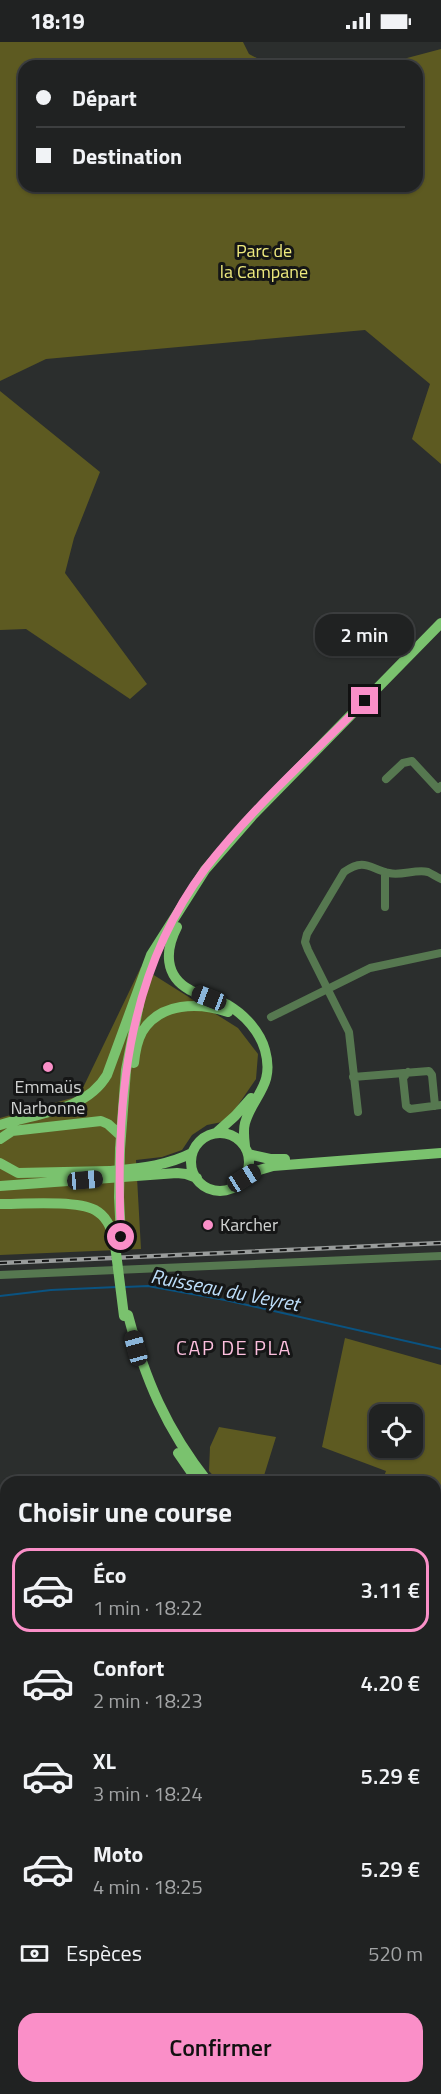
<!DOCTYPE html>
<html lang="fr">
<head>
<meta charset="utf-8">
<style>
	:root { --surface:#202222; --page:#2d2f2f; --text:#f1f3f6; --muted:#a2a4a5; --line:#3d3f40; --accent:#fa8fc8 }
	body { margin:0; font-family:"Titillium Web",sans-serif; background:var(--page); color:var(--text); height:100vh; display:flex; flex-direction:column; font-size:22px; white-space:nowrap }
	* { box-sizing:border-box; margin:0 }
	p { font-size:20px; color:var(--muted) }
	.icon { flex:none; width:33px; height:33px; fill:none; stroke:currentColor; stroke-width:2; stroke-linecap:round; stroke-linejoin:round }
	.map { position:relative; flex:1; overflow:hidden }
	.drawer { position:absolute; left:0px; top:1434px; width:441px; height:618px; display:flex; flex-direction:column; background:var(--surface); border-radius:18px 18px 0 0; box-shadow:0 2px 4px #0004,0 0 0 2px var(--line) }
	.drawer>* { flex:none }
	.hud { position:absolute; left:18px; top:18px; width:405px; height:132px; border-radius:18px; box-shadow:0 2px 4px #0004,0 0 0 2px var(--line); display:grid; align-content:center; height:132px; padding:0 18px; background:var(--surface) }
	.tools { position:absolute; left:369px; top:1362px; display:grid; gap:12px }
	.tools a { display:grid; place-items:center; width:54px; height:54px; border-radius:12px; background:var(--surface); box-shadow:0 2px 4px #0004,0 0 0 2px var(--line); font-size:30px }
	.end { position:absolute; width:27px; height:27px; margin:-14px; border:8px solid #fa8fc8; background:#111; box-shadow:0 0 0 3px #111 }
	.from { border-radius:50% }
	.bubble { position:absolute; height:42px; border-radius:18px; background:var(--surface); box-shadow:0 2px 4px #0004,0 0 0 2px var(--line); font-size:20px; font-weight:600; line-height:42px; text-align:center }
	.car { position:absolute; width:18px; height:36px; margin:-18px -9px; border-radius:8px; box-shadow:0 0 4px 2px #0007; background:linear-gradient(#222 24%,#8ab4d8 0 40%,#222 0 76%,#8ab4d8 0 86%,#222 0) }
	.hud b { display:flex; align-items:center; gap:21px; height:57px; font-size:22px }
	.hud b+b { border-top:2px solid var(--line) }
	.hud i { width:15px; height:15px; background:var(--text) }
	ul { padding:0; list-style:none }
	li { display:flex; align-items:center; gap:18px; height:84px; margin:0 12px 9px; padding:0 6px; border:3px solid transparent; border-radius:18px }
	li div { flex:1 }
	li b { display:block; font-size:22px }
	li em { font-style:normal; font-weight:600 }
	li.selected { border-color:var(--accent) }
	li>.icon { width:54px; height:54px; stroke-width:1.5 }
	h2 { padding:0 18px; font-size:27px; line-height:72px }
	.pay { display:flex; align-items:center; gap:15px; height:66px; padding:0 18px; font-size:22px }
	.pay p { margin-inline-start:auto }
	.button { display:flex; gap:12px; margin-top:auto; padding:12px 18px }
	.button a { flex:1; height:69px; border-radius:18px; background:var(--accent); color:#111; font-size:24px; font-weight:600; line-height:69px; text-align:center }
	.status { display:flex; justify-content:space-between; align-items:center; height:42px; padding:0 30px; background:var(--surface); direction:ltr }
	.status svg { height:16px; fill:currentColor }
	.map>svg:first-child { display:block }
</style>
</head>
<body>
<div class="status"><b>18:19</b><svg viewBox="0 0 49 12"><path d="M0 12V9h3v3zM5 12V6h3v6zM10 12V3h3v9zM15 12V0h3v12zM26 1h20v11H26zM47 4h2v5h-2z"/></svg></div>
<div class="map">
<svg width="441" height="2052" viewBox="0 0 441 2052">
	<rect width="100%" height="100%" fill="#2b2e2d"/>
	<path fill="#5d5a21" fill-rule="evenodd" d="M0,0h243l6,12 23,12h-248v120h393v-120h-40l64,-17v415l-29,-25 18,-55 -65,-54 -319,29 -46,22z
		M0,349l100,81 -26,66 -9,35 82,111 -17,15 -104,-70 -26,1z
		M141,925l97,61 20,26 -2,25 -29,42 -20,4 -15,10 -10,15 -20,7 -26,3 5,89 -141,6v-137l79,-22z
		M345,1296l96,27v255l-6,-3v-135h-53l4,-11 -64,-24zM380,1372h32v34h-32z
		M219,1385l57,10 -14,45h-43l-10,-11 1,-24z
		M0,1446l6,2v598h429v-444l6,2v448h-441z"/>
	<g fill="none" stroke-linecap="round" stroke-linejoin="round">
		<path stroke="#0a5381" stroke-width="2" d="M125,1245l23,-1 77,14 216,49
			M0,1254l51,-6 66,-3"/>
		<path stroke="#567850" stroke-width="8" d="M386,737l17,-16 9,-2 26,28 3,-3
			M385,830v35
			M271,975l99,-49 71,-15
			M408,1030l-5,6 3,28 4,3 31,-4
			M353,1035l76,-6 3,4 3,31
			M358,1070l-9,-80 -41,-82 -3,-8 2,-8 37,-62c21,-15 26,-3 45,1 12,3 27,-4 39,-1 4,2 9,5 13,7
			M0,1233l441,-19
			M427,2046l7,6
			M389,2052l7,-6"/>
		<path stroke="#7ac26e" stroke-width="10" d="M177,885c-12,23 -13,49 13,63 12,7 26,9 38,15 17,10 32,27 37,45 10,36 -12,45 -20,73 -2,7 -1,15 0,23
			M134,1021c1,-10 3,-22 8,-31 18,-30 57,-30 86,-20
			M0,1083c37,-12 86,-14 107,-50l44,-120 54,-85 48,-55 188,-192
			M216,1091l19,-17 16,-18
			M191 1120a29 29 0 1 1 58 0a29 29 0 1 1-58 0Z
			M0,1097l12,-8 89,-10 7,3 12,11
			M120,1107l6,-79 13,-66
			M248,1112l22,5h15
			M0,1121l18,10 92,-2
			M111,1129c29,-3 55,-5 81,-18
			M244,1136l12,-7 17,-5 168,-13
			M0,1144l177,-13 9,1 11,4
			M119,1155l2,40
			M0,1162c23,0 76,-4 95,6 11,6 15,16 19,27
			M128,1273c17,64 38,114 80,167
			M178,1411l20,29
			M435,1592l6,3"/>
		<g stroke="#999c9b" stroke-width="4.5">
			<path id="rail" d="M0,1221l441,-20"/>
		</g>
		<use href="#rail" stroke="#151616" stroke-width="2" stroke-dasharray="7" stroke-linecap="butt"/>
		<path stroke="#7ac26e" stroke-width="10" d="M119,1155l1,-48
			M114,1195l10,79"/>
	</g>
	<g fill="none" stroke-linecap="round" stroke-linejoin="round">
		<path stroke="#fa8fc8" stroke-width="8" d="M121,1195c-6,-129 4,-262 84,-368 47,-61 106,-113 160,-168"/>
	</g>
	<g fill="#fa8fc8" stroke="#151616" stroke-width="2">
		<circle cx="48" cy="1025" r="6"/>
		<circle cx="208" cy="1183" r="6"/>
	</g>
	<g text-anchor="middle" stroke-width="6" stroke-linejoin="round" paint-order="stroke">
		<g font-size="18" fill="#efea7e" stroke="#151616">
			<text x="264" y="215">Parc de<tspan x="264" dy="21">la Campane</tspan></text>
		</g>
		<g font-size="18" fill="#d0d2d1" stroke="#151616">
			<text x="48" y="1051">Emmaüs<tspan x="48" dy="21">Narbonne</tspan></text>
			<text x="220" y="1189" text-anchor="start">Karcher</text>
		</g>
		<g font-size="20" font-style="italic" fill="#bddefa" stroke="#151616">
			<text transform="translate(225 1248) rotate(11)" y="7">Ruisseau du Veyret</text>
		</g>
		<g font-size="20" letter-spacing="1.5" fill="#fdbfde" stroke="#151616">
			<text x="234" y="1313">CAP DE PLA</text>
		</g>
	</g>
</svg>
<div class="tools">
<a><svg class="icon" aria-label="locate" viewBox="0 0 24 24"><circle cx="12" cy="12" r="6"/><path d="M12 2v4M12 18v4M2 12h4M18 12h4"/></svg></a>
</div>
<i class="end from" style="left:121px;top:1195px"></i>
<i class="end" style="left:365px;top:659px"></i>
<div class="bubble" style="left:315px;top:572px;width:99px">2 min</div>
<i class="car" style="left:209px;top:956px;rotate:291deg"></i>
<i class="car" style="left:244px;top:1136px;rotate:58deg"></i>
<i class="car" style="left:85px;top:1138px;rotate:85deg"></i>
<i class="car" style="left:136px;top:1306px;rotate:345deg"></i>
<div class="hud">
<b><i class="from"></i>Départ</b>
<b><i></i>Destination</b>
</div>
<section class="drawer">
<h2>Choisir une course</h2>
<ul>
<li class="selected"><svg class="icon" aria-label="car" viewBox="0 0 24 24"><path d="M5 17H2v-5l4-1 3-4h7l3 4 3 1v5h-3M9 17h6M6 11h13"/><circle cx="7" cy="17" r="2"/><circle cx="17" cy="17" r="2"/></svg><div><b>Éco</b><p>1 min · 18:22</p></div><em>3.11 €</em></li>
<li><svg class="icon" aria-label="car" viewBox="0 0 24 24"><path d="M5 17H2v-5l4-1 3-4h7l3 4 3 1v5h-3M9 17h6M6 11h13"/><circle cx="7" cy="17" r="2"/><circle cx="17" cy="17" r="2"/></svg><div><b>Confort</b><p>2 min · 18:23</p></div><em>4.20 €</em></li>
<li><svg class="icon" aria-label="car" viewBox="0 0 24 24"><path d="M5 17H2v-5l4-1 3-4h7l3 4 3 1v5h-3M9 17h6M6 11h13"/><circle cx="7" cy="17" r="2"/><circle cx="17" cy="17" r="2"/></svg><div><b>XL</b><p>3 min · 18:24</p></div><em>5.29 €</em></li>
<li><svg class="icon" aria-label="car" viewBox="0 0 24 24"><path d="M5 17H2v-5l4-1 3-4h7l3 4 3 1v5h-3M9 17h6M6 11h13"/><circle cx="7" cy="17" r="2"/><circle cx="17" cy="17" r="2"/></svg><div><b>Moto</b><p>4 min · 18:25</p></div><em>5.29 €</em></li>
</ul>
<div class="pay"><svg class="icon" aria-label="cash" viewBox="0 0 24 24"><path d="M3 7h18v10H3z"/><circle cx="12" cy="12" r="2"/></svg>Espèces<p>520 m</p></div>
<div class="button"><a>Confirmer</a></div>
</section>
</div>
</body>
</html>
